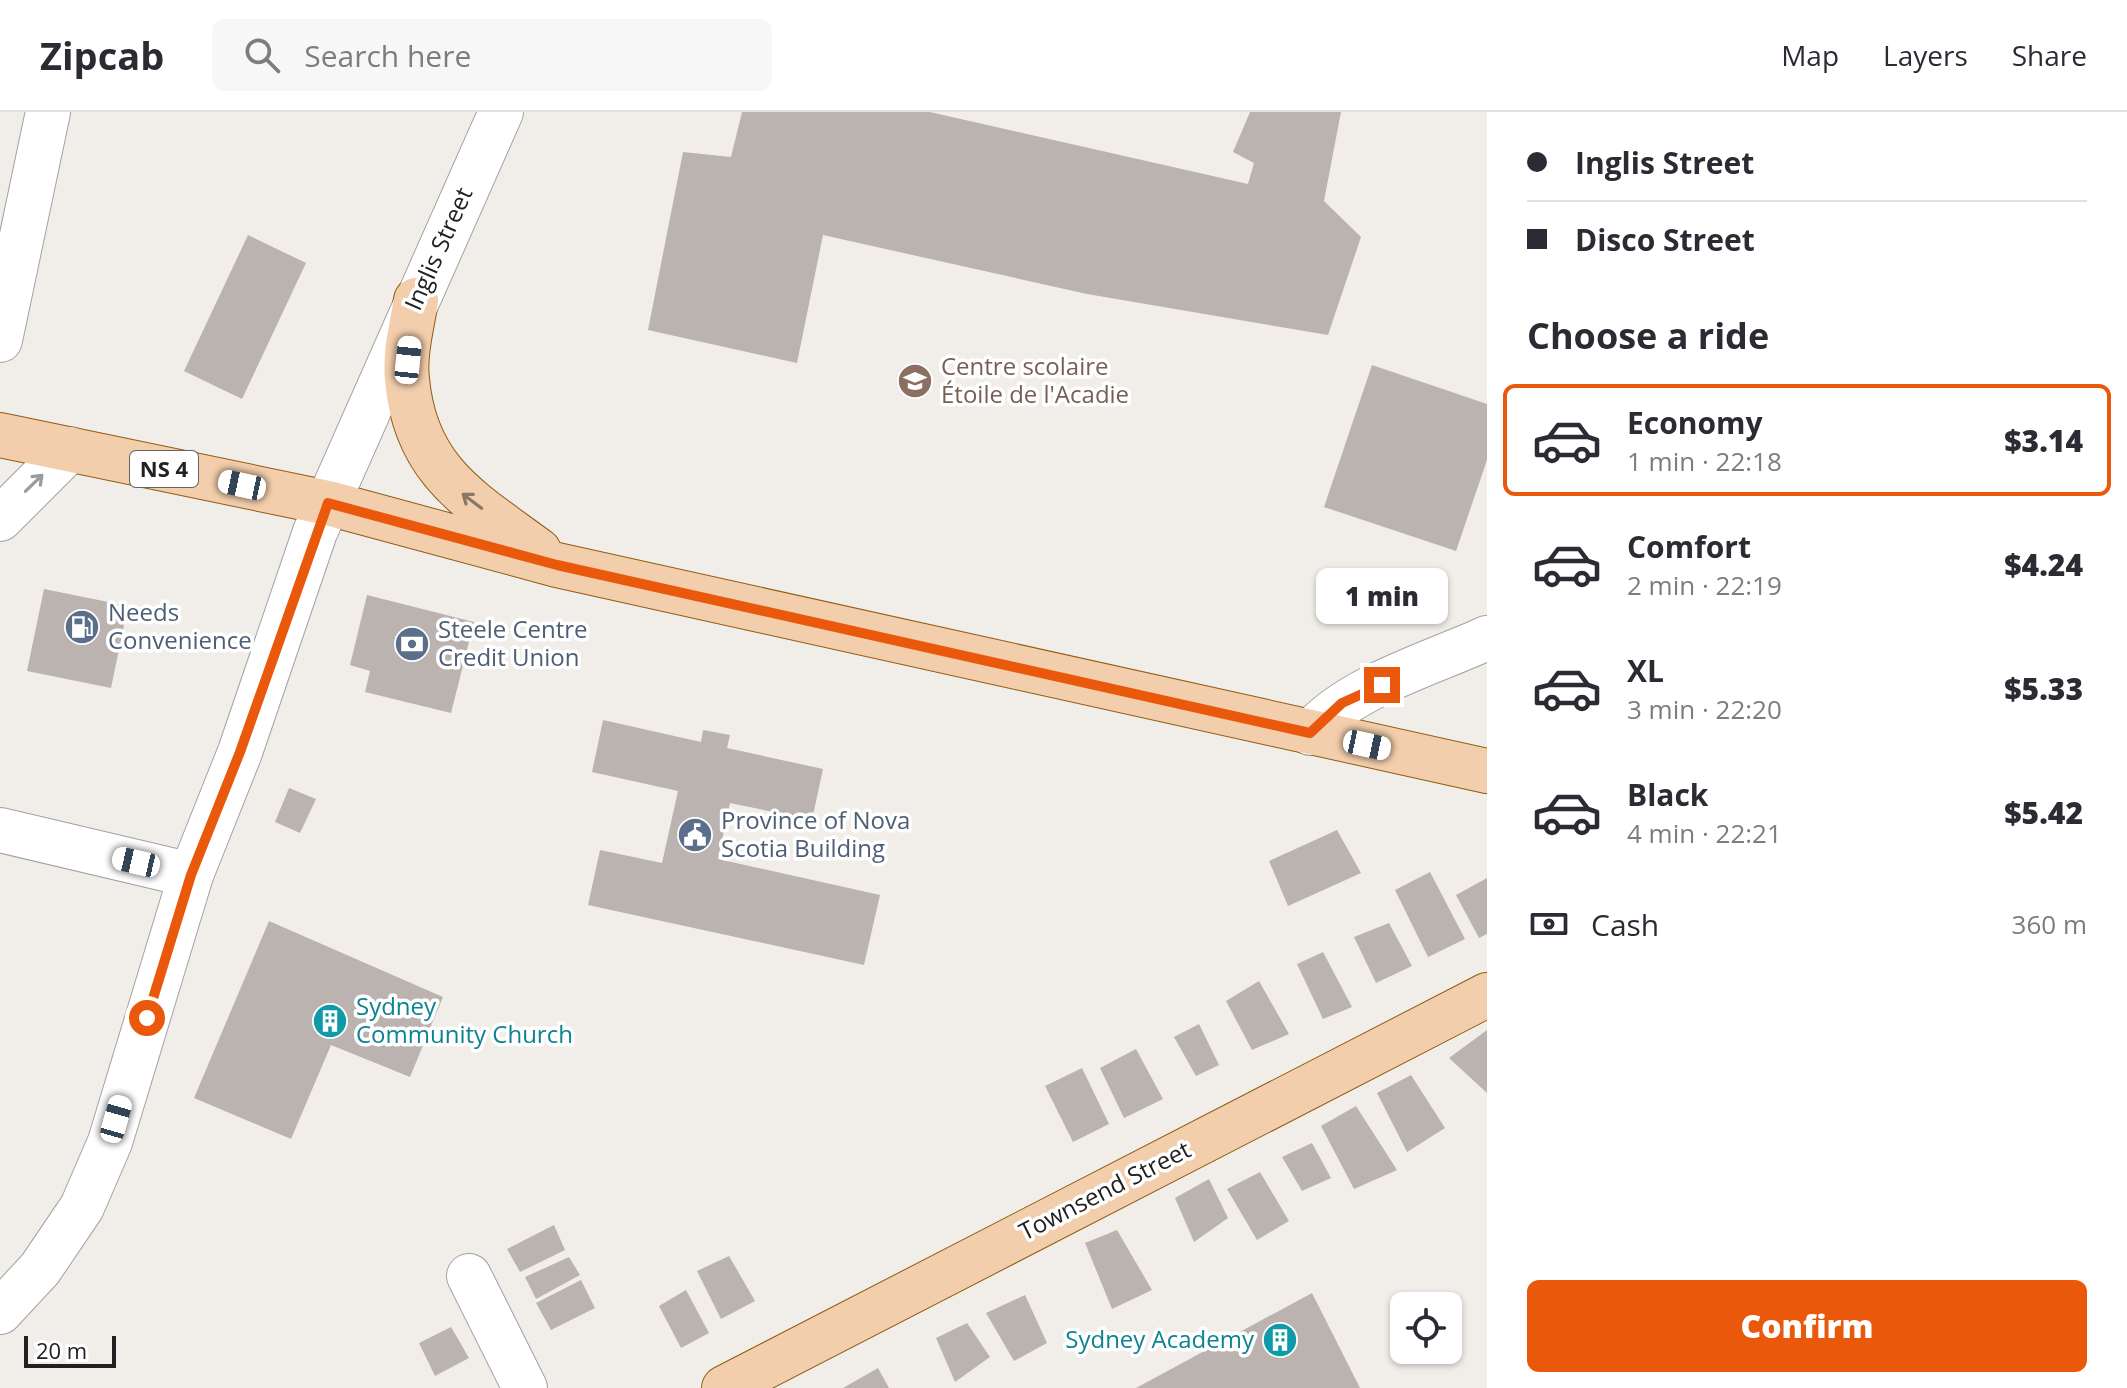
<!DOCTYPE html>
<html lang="en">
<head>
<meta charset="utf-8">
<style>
	:root { --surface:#fff; --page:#f7f7f7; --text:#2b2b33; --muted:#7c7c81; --line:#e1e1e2; --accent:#ea580c }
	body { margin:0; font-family:"Open Sans",sans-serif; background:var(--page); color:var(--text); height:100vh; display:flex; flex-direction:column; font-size:30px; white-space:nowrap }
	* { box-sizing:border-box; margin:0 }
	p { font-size:26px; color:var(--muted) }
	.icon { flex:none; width:44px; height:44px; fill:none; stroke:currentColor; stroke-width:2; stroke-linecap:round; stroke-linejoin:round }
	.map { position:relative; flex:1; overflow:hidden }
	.details { display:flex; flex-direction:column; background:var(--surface); width:640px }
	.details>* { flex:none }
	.banner { display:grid; align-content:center; height:176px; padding:0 40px; background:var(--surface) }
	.tools { position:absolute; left:1390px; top:1180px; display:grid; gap:16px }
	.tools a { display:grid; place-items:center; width:72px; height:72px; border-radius:12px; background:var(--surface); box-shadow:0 2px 6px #0004; font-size:40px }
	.scale { position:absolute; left:24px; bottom:20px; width:92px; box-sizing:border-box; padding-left:8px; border:4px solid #212121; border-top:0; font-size:22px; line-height:28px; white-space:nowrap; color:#212121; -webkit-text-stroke:6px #fff; paint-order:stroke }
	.end { position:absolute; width:36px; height:36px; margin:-18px; border:10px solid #ea580c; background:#fff; box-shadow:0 0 0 4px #fff }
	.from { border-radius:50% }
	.bubble { position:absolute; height:56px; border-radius:12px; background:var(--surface); box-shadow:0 2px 6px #0004; font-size:26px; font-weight:800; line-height:56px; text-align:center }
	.car { position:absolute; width:24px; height:48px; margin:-24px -12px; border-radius:10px; box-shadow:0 0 6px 2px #0007; background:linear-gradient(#fff 24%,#345 0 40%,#fff 0 76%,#345 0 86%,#fff 0) }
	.banner b { display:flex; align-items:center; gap:28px; height:76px; font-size:30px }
	.banner b+b { border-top:2px solid var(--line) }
	.banner i { width:20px; height:20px; background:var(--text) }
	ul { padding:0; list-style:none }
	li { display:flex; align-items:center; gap:24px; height:112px; margin:0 16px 12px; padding:0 24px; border:4px solid transparent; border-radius:12px }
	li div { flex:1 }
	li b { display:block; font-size:30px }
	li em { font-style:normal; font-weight:800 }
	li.selected { border-color:var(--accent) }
	li>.icon { width:72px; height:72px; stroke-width:1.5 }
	h2 { padding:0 40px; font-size:36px; line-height:96px }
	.pay { display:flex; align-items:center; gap:20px; height:88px; padding:0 40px; font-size:30px }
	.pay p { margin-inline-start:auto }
	.primary-button { display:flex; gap:16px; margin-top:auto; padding:16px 40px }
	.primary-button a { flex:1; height:92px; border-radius:12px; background:var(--accent); color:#fff; font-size:32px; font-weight:800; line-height:92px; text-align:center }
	header { display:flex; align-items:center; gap:48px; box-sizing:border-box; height:112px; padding:0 40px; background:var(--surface); border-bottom:2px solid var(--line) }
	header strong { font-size:38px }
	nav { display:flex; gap:44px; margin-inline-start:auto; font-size:28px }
	.search { width:560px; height:72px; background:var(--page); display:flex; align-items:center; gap:20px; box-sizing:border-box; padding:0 28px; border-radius:12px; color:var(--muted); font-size:30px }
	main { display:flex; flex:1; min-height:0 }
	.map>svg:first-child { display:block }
</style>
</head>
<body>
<header>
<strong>Zipcab</strong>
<div class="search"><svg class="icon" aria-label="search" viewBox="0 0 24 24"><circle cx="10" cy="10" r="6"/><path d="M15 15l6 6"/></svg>Search here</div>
<nav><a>Map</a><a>Layers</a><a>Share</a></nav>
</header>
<main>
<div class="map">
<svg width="1487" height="1276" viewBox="0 0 1487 1276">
	<rect width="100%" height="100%" fill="#f1eee9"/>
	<path fill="#bab3af" d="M742,0h188l318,72 6,-21 -21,-11 17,-40h91l-17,89 37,36 -33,98 -241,-41 -264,-59 -26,128 -149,-33 35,-178 48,5z
		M248,123l58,28 -64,136 -58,-28z
		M1372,253l115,39v56l-31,91 -132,-44z
		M44,477l84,17 -17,82 -84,-17z
		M367,483l107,27 -23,91 -86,-21 5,-21 -20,-6z
		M603,608l98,22 2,-12 27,5 -3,13 96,21 -11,51 -82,-17 -12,56 162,36 -16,70 -276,-60 12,-55 62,13 16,-72 -86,-19z
		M289,676l27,11 -16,34 -25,-11z
		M1337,718l24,43 -73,33 -19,-45z
		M1430,760l35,67 -37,18 -33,-67z
		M1487,766v56l-8,4 -23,-43z
		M269,809l174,76 -33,80 -79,-32 -40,94 -97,-41z
		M1389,811l23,43 -36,17 -22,-46z
		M1323,840l29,55 -29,12 -26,-55z
		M1259,869l30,53 -37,16 -26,-49z
		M1199,912l20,41 -23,11 -22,-39z
		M1487,918v63l-38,-35z
		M1136,937l27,50 -39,19 -24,-50z
		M1082,956l27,56 -36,18 -28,-56z
		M1411,963l34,53 -38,24 -30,-59z
		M1356,994l41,64 -43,19 -33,-63z
		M1312,1031l19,35 -29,13 -20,-34z
		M1260,1060l29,49 -32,19 -30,-51z
		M1209,1067l19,39 -34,24 -19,-44z
		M554,1113l11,25 -45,22 -13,-23z
		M1117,1118l35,60 -40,19 -27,-66z
		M729,1144l26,45 -34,18 -24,-48z
		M569,1145l11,18 -44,24 -11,-22z
		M581,1168l14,28 -44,22 -15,-27z
		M686,1178l23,43 -28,15 -22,-42z
		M1312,1181l48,95h-224z
		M1025,1183l22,48 -33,18 -28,-48z
		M967,1211l23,34 -35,25 -19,-44z
		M451,1215l18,31 -34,18 -16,-33z
		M878,1256l11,20h-46z"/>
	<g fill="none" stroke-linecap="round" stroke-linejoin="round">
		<g stroke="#a2a2a2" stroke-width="46">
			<path id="minor" d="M0,228l48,-228
				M0,407l70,-70
				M1310,621c41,-47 120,-69 177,-95
				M0,718l191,45
				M469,1164l56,112
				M0,1200l40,-43 42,-62 28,-65 81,-267 49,-123 75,-220 186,-420"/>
		</g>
		<g stroke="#8f5b10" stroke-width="46">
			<path id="major" d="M416,188c-4,25 -12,54 -9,79 8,93 65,122 132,172
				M0,323l328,68 229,62 930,206
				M724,1276l763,-393"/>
		</g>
		<use href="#minor" stroke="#fff" stroke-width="44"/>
		<use href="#major" stroke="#f3ceac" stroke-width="44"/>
	</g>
	<defs><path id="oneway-shaft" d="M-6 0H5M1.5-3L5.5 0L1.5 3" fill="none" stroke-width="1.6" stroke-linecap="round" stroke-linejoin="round" transform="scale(2)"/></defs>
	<use stroke="#9b9b9b" href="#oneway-shaft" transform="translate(34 371) rotate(-44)"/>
	<use stroke="#8a7866" href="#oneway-shaft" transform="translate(472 389) rotate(-143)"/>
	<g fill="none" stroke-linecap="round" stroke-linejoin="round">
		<path stroke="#ea580c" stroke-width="10" d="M147,906l44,-143 49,-123 88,-249 229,62 753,168 32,-30 40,-18"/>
	</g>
	<defs>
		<g id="school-disc" transform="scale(1.8)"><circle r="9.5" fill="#8d6e63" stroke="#fff"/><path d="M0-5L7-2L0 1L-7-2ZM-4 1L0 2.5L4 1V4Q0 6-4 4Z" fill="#fff"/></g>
		<g id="fuel-disc" transform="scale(1.8)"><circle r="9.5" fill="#5c6f8a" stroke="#fff"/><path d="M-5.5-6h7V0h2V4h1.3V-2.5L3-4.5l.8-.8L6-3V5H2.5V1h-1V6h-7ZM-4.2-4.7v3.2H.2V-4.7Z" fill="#fff"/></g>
		<g id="bank-disc" transform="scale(1.8)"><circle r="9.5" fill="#5c6f8a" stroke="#fff"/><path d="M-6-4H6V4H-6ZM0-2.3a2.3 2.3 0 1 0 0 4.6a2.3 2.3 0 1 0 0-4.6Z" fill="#fff"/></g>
		<g id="civic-disc" transform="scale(1.8)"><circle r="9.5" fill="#5c6f8a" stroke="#fff"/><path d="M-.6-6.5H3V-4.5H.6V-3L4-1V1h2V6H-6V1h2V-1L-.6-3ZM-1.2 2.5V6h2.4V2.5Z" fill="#fff"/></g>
		<g id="building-disc" transform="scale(1.8)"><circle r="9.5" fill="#0f9aa8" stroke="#fff"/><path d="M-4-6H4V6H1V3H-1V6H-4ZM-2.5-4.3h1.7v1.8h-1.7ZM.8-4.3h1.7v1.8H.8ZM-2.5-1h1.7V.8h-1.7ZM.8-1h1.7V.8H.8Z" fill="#fff"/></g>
	</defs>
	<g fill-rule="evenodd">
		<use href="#school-disc" x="915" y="269"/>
		<use href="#fuel-disc" x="82" y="515"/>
		<use href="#bank-disc" x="412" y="532"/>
		<use href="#civic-disc" x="695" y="723"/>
		<use href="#building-disc" x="330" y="909"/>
		<use href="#building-disc" x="1280" y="1228"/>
	</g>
	<g text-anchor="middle" stroke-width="7" stroke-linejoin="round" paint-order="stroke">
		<rect fill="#fff" stroke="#646464" stroke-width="2" x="130" y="339" width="68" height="36" rx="6"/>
		<g font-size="22" font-weight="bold" fill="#212121">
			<text x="164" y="365">NS 4</text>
		</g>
		<g font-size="24" fill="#212121" stroke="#fff">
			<text transform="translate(439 137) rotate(-66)" y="8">Inglis Street</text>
			<text transform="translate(1105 1079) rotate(-27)" y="8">Townsend Street</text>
		</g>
		<g font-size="24" fill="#785e54" stroke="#fff" text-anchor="start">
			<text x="941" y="263">Centre scolaire<tspan x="941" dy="28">Étoile de l'Acadie</tspan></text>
		</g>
		<g font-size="24" fill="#4e5e75" stroke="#fff" text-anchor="start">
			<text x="108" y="509">Needs<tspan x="108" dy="28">Convenience</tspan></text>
			<text x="438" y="526">Steele Centre<tspan x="438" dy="28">Credit Union</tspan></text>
			<text x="721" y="717">Province of Nova<tspan x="721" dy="28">Scotia Building</tspan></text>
		</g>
		<g font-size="24" fill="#0d838f" stroke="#fff" text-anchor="start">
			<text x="356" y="903">Sydney<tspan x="356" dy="28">Community Church</tspan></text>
			<text x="1254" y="1236" text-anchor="end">Sydney Academy</text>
		</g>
	</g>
</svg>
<div class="tools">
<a><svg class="icon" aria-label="locate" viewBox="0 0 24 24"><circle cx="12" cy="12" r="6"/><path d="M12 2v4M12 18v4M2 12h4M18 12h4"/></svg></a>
</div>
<div class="scale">20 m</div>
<i class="end from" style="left:147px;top:906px"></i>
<i class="end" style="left:1382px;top:573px"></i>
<div class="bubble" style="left:1316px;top:456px;width:132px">1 min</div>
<i class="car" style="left:408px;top:248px;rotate:6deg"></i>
<i class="car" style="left:242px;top:373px;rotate:282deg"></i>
<i class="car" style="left:1367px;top:633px;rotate:102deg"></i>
<i class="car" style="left:136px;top:750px;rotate:283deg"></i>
<i class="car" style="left:116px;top:1007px;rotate:16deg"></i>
</div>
<section class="details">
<div class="banner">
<b><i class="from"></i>Inglis Street</b>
<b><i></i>Disco Street</b>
</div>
<h2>Choose a ride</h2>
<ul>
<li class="selected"><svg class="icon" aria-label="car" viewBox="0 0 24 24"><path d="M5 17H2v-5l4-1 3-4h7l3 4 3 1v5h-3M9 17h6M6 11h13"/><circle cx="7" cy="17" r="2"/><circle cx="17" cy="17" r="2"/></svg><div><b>Economy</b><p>1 min · 22:18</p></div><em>$3.14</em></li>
<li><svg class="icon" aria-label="car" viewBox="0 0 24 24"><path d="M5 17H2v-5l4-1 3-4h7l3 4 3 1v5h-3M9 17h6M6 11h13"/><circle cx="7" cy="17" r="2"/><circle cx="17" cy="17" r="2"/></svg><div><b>Comfort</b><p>2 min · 22:19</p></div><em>$4.24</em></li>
<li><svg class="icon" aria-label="car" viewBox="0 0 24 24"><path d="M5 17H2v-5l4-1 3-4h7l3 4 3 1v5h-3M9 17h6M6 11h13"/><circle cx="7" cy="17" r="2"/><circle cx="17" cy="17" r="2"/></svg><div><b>XL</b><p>3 min · 22:20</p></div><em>$5.33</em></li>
<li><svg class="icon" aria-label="car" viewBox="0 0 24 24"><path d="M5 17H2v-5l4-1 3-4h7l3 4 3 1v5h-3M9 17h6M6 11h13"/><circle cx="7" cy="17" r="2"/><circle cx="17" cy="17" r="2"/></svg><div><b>Black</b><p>4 min · 22:21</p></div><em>$5.42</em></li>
</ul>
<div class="pay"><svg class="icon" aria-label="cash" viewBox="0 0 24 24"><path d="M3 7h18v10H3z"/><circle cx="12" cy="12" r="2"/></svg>Cash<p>360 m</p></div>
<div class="primary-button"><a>Confirm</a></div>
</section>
</main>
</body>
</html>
